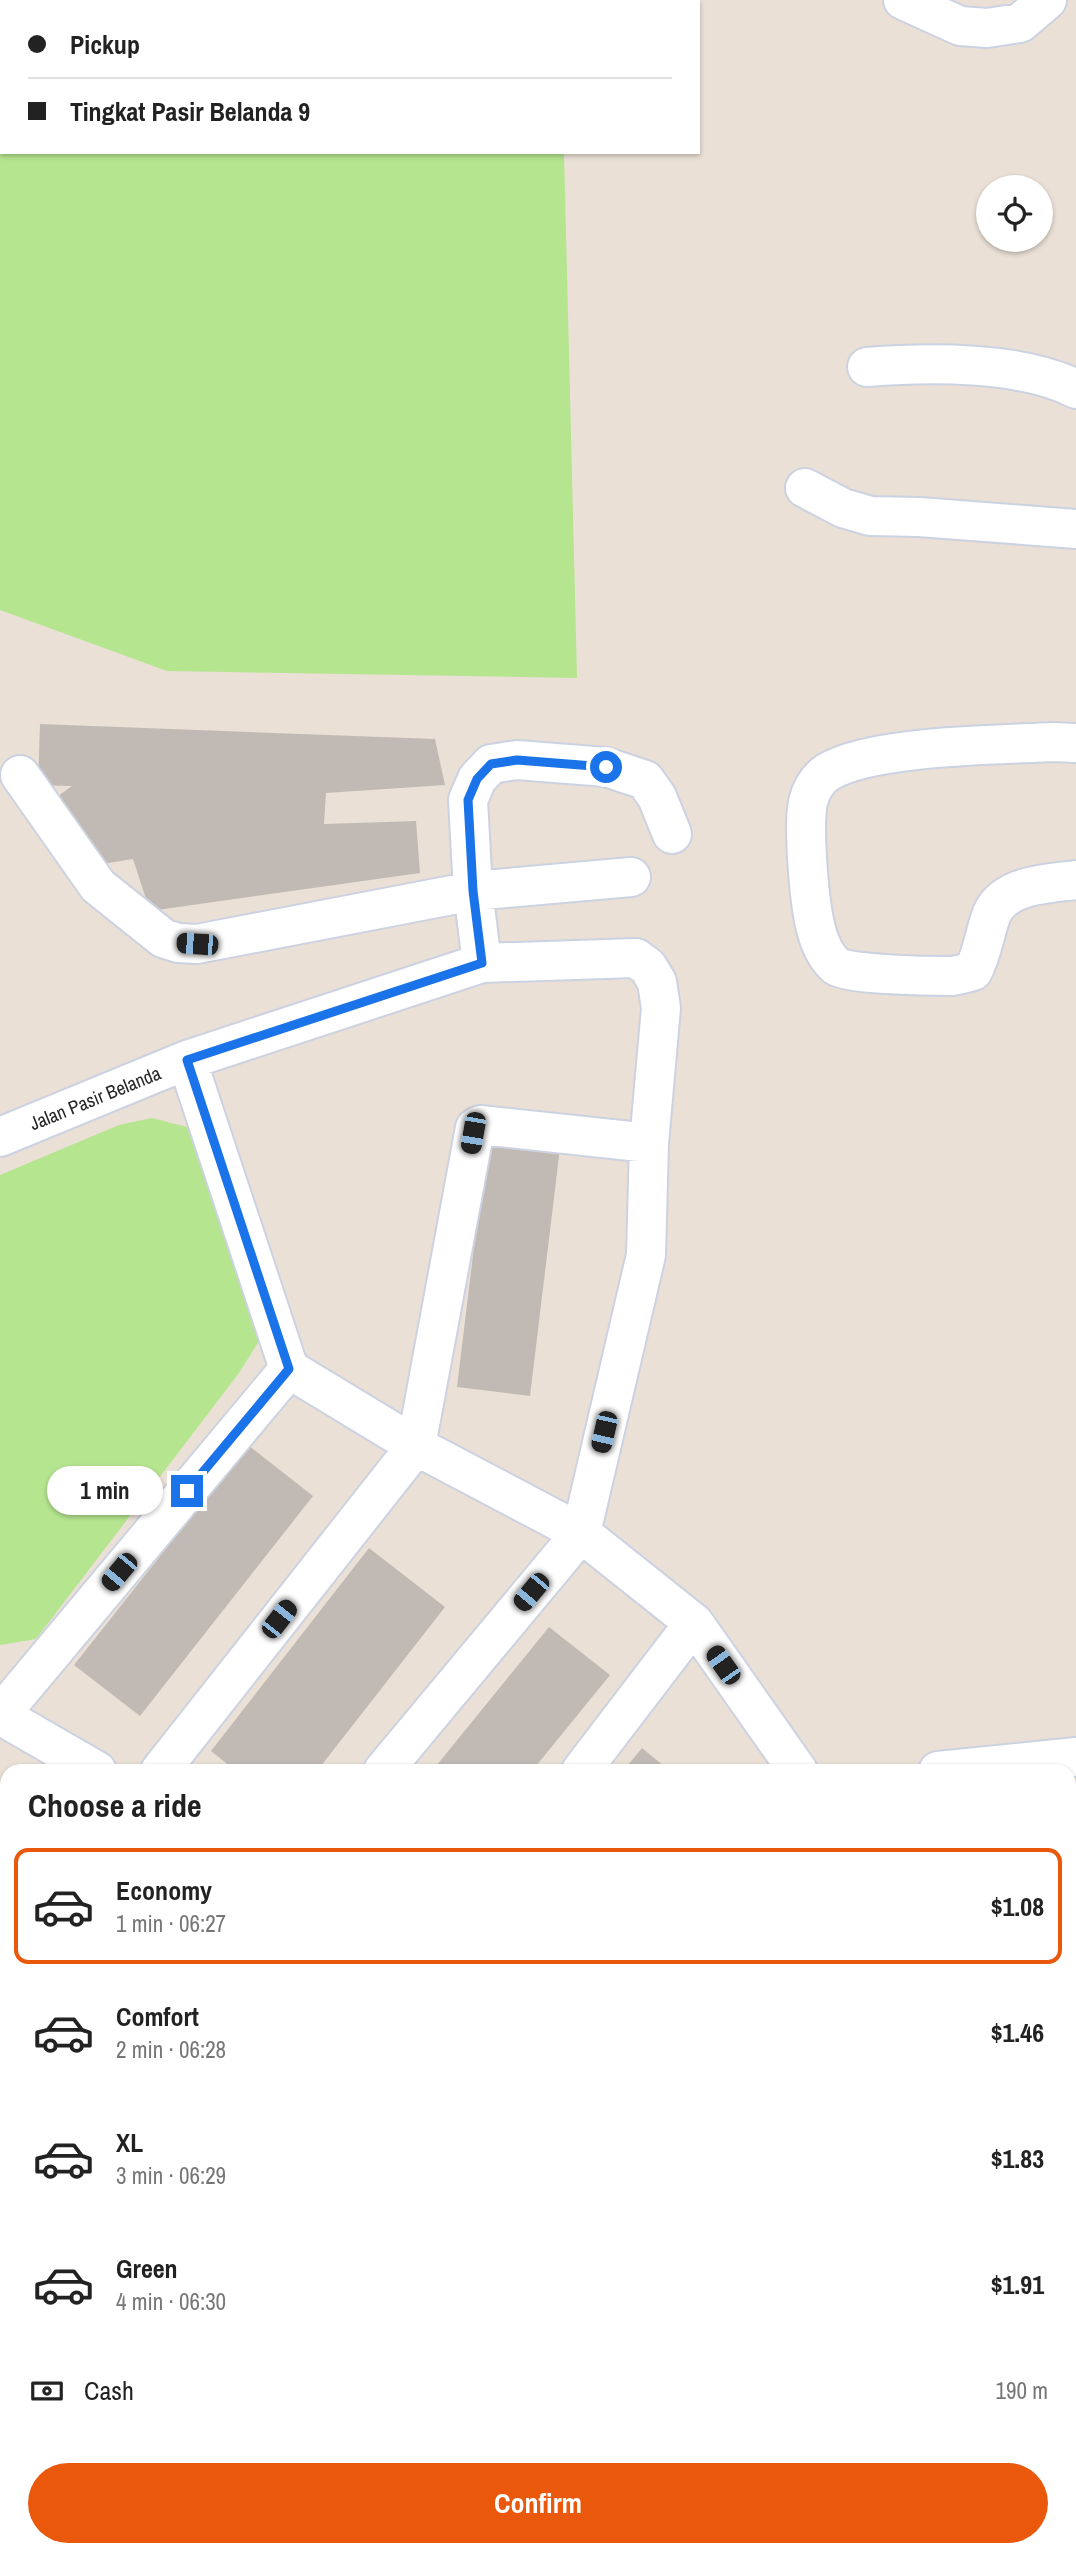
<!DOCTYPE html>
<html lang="en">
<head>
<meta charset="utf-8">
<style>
	:root { --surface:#fff; --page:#f6f6f6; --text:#222; --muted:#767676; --line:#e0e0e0; --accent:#ea580c }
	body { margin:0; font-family:"Archivo Narrow",sans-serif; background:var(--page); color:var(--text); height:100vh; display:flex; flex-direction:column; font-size:26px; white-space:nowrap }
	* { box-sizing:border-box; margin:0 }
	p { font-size:23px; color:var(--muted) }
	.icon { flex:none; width:38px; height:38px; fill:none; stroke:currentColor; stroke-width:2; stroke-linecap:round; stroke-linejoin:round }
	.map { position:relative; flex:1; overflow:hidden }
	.sheet { position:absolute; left:0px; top:1764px; width:1076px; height:793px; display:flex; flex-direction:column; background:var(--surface); border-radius:21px 21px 0 0; box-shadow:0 2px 5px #0004 }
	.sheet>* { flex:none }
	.banner { position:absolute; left:0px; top:0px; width:700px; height:154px; box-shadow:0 2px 5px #0004; display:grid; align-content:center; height:154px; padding:0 28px; background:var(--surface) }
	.buttons { position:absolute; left:976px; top:175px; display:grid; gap:14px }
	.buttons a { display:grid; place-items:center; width:77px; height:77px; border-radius:50%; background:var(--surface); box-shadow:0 2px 5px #0004; font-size:35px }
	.end { position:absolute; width:32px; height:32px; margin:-16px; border:9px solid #1a73e8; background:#fff; box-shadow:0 0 0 4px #fff }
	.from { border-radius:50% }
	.bubble { position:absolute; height:49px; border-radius:24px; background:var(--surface); box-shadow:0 2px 5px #0004; font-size:23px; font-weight:800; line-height:49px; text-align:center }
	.car { position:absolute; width:21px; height:42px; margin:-21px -10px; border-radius:9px; box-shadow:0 0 5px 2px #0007; background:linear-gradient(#222 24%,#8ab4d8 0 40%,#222 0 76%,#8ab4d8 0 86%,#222 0) }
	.banner b { display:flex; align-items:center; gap:24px; height:66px; font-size:26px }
	.banner b+b { border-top:2px solid var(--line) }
	.banner i { width:18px; height:18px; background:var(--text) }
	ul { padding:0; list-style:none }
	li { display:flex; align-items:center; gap:21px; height:116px; margin:0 14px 10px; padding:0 14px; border:4px solid transparent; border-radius:14px }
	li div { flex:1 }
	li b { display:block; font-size:26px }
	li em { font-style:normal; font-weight:800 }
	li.current { border-color:var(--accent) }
	li>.icon { width:63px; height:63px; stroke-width:1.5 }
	h2 { padding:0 28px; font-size:32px; line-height:84px }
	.pay { display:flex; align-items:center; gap:18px; height:77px; padding:0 28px; font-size:26px }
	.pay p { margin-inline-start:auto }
	.primary-button { display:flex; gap:14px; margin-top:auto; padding:14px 28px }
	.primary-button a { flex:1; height:80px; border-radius:42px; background:var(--accent); color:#fff; font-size:28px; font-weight:800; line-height:80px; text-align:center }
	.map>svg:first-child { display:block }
</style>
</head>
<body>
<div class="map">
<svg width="1076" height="2556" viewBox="0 0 1076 2556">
	<rect width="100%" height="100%" fill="#eae0d6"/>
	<path fill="#b5e58f" d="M0,0l262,2h-260v150h562l13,526 -410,-7 -167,-61z
		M152,1118l35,9 62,173 10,41 -20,32 -203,266 -36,6v-470l119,-50z
		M1076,2316v240h-667l3,-6h657v-225z"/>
	<path fill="#c1bab4" d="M40,724l395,15 10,46 -119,8 -2,31 92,-3 4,52 -270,38 -17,-52 -31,5 -48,-65 18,-13 -34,-1z
		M487,1140l73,8 -30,248 -73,-9z
		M248,1445l65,51 -173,220 -66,-51z
		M369,1548l76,59 -128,164h-81l-25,-20z
		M549,1627l61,48 -78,96h-100z
		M642,1748l28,23h-47z
		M0,1792l7,5v87l-7,-4z
		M0,1952l7,4v111l-7,-4z
		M0,2174l7,5v93l-7,-4z
		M0,2320l7,4v93l-7,-5z
		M0,2508l7,4v22l-7,12z"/>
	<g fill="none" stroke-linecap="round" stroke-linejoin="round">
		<g stroke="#ccd2e1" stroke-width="42">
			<path id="minor" d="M903,0l57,26 27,2 33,-5 27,-23
				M867,367c62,-5 154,-6 209,22
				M805,488l38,20 27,8 49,1 157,12
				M1076,743l-22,-1c-55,3 -182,3 -226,30 -11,7 -17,18 -20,30 -5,25 1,101 8,127 3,13 10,28 20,37 12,9 97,10 116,10 7,-1 14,-3 21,-5 9,-17 11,-34 17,-52 10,-35 57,-35 86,-39
				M20,775l78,111 65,52 15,5 19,1 276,-53 158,-14
				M482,963l-9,-72 -5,-91 9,-21 14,-15 26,-4 89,7 39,13 12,17 15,37
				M187,1060l102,309 127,77 165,87 113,90 104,148
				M0,1137l187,-77 295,-97 154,-5 12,9 9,15 4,26 -12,135 -3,112 -65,278 -198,238
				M0,1715l289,-346
				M0,1715l97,56
				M160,1771l256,-325 59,-318 5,-3 169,18
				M581,1771l113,-148
				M938,1771l138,-14
				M0,1905l7,3
				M1069,1932h7
				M0,2100l7,4
				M0,2286l7,4
				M0,2461l7,4
				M48,2556l4,-6"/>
		</g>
		<g stroke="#fff" stroke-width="42">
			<path id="major" d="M1069,1842h7
				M356,2556l2,-6"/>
		</g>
		<use href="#minor" stroke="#fff" stroke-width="38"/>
		<use href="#major" stroke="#f7bf4f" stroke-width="38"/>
	</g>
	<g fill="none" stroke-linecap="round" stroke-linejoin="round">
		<path stroke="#1a73e8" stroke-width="9" d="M187,1491l102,-122 -102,-309 295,-97 -9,-72 -5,-91 9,-21 14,-15 26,-4 89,7"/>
	</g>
	<g text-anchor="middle" stroke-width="6" stroke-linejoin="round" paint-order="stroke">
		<g font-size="19" fill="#262626" stroke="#fff">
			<text transform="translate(95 1098) rotate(-22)" y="7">Jalan Pasir Belanda</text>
		</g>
	</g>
</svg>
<div class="buttons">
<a><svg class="icon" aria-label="locate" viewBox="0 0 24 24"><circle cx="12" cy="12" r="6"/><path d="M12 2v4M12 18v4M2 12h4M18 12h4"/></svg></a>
</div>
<i class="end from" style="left:606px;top:767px"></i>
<i class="end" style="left:187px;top:1491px"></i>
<div class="bubble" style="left:47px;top:1466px;width:116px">1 min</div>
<i class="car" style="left:197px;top:944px;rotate:274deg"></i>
<i class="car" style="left:473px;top:1133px;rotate:190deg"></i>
<i class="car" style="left:604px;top:1432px;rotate:193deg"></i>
<i class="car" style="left:119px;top:1572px;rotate:220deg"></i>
<i class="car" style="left:531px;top:1592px;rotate:220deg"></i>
<i class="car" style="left:279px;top:1619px;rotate:38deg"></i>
<i class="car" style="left:723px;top:1665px;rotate:325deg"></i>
<div class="banner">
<b><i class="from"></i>Pickup</b>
<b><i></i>Tingkat Pasir Belanda 9</b>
</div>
<section class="sheet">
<h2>Choose a ride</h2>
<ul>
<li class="current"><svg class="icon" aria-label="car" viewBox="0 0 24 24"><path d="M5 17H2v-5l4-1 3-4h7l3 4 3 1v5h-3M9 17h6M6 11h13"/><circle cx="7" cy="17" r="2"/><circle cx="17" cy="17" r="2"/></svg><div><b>Economy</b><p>1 min · 06:27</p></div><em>$1.08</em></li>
<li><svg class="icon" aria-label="car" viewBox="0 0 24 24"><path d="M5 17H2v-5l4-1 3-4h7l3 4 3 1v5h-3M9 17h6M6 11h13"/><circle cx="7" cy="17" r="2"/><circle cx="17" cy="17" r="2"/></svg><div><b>Comfort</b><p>2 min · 06:28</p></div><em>$1.46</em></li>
<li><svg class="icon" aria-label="car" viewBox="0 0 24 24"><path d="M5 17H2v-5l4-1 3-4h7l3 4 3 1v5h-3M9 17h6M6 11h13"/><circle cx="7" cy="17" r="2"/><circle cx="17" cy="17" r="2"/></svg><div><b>XL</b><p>3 min · 06:29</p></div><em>$1.83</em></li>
<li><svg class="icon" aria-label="car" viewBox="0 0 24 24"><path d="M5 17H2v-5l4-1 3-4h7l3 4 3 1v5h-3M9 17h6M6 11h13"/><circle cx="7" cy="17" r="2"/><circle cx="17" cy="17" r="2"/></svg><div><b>Green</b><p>4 min · 06:30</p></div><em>$1.91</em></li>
</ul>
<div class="pay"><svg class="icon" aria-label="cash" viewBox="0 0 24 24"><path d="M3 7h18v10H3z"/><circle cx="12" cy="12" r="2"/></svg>Cash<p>190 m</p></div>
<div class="primary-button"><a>Confirm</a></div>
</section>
</div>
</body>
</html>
